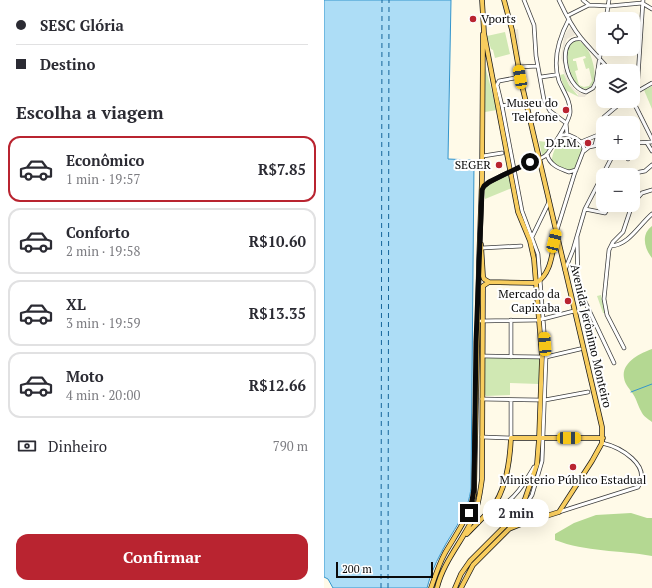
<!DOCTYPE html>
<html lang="pt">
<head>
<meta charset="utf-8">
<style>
	:root { --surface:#fff; --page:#f2f2f3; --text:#2b2b33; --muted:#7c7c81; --line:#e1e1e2; --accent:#b92430 }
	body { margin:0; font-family:"PT Serif",serif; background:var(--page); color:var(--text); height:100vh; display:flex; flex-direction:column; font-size:15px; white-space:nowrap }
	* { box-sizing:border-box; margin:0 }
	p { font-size:13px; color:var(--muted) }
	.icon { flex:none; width:22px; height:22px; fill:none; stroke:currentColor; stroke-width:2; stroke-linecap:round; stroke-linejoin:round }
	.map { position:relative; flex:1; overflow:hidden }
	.side { display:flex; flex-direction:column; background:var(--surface); width:324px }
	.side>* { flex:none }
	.guide { display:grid; align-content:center; height:88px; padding:0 16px; background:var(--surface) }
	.tools { position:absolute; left:272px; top:12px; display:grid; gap:8px }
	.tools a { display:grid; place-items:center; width:44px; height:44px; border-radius:8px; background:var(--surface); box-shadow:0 4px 16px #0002; font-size:20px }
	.scale { position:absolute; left:12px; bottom:10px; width:97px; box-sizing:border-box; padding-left:4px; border:2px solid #0a0a0a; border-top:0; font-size:11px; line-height:14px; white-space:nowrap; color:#0a0a0a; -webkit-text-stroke:3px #fff; paint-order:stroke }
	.end { position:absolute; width:18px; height:18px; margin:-9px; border:5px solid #0a0a0a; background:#fff; box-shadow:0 0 0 2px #fff }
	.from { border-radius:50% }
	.bubble { position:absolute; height:28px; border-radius:12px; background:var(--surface); box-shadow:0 4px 16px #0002; font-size:13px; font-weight:800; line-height:28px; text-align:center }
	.car { position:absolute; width:12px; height:24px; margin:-12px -6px; border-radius:5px; box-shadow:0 0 3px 1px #0007; background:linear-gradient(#f5c518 24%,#345 0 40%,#f5c518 0 76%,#345 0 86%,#f5c518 0) }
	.guide b { display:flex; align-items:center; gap:14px; height:38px; font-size:15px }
	.guide b+b { border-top:1px solid var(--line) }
	.guide i { width:10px; height:10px; background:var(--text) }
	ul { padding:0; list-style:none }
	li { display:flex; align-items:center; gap:12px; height:66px; margin:0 8px 6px; padding:0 8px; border:2px solid var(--line); border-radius:12px }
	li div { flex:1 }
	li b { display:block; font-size:15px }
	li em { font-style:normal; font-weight:800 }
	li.current { border-color:var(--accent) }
	li>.icon { width:36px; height:36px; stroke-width:1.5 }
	h2 { padding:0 16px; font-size:18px; line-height:48px }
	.pay { display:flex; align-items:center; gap:10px; height:44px; padding:0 16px; font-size:15px }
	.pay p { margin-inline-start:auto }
	.button { display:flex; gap:8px; margin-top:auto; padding:8px 16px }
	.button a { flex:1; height:46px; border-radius:12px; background:var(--accent); color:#fff; font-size:16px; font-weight:800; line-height:46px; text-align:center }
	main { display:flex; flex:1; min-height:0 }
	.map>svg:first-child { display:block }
</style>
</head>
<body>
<main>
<section class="side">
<div class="guide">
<b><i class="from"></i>SESC Glória</b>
<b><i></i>Destino</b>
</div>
<h2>Escolha a viagem</h2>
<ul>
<li class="current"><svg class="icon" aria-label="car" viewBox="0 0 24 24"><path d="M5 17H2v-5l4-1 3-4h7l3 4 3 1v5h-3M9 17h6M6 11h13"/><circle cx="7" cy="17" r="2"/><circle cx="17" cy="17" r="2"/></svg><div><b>Econômico</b><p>1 min · 19:57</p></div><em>R$7.85</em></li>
<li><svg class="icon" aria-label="car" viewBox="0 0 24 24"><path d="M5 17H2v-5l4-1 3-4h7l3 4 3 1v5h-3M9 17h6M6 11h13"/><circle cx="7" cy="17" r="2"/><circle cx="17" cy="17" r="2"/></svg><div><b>Conforto</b><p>2 min · 19:58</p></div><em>R$10.60</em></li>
<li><svg class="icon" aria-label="car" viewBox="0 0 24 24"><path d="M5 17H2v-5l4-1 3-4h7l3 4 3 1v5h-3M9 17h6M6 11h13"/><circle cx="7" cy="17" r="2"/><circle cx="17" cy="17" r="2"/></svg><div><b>XL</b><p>3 min · 19:59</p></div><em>R$13.35</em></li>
<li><svg class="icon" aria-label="car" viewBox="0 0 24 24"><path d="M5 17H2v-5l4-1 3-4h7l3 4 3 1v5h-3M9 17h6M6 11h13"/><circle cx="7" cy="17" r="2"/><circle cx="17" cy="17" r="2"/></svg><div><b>Moto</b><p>4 min · 20:00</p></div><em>R$12.66</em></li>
</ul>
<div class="pay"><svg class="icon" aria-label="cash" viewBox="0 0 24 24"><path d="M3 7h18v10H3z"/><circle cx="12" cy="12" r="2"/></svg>Dinheiro<p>790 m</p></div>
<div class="button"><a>Confirmar</a></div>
</section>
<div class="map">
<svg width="328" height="588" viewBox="0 0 328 588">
	<rect width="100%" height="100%" fill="#fffae8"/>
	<path fill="#d0e8b3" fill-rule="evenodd" d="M181,32l5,22 -15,4 -2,-8 -2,-1 -4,-13z
		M251,40c14,1 22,29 19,41 -1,3 -3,6 -6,7 -10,5 -17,-13 -19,-20 -2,-9 -3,-18 2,-26zM261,56l1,2 -3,1 3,10 3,-1 3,13 -3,5 -5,1 -5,-2 -4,-14 3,-1 -2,-9h-3v-2z
		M159,66h2l12,44 -12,2z
		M240,74l5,11 10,12 -14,-7 -5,-15z
		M328,86v23l-8,-19z
		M241,139c8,1 15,5 18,12l-10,20 -7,-1 -14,-7c-1,-9 5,-21 13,-24z
		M215,141l7,1 5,4 -5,7 -4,2z
		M185,175l3,13 -27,11 -1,-13z
		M277,295l4,18h-2l-6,-17z
		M158,357l57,1v26l-29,-1v12l-24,1 -2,-3z"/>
	<path fill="#b4d892" d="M328,226v32c-8,-10 -11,-24 0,-32z
		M328,349v73c-4,-3 -9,-6 -11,-11 -3,-5 -4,-11 -8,-17 -3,-5 -8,-9 -9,-16 -3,-15 16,-25 28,-29z
		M307,513l16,5h5v38c-33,-6 -66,-4 -97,-16v-6l19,-11 22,-8z"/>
	<path fill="#ede7d9" d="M247,26l4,9 -8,4 -4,11 4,23 -1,1 5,11 4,5 7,4 7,-1 -3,2 -1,2h-7v-3l-6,-5 -7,-12 -2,-7 3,-1 -5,-11 3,-21 3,-6z
		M194,29l3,36h-2l-5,-35z"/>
	<path fill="#adddf6" stroke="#3495cc" d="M0,0h127l-3,159 23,1v3h3l-3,324c-2,26 -19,44 -30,66 -6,11 -11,23 -14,35h-94l-5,-9 -4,-2z"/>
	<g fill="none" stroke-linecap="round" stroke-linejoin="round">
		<path stroke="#3495cc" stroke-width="1" d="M307,392l21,-8"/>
		<path stroke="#16659a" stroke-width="1" stroke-dasharray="5 4" stroke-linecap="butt" d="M57,588l1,-588
			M64,588l1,-588"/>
		<g stroke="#3d3d3d" stroke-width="4.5">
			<path id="minor" d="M200,0l10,25 2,31 8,44 6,11 16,12
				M235,0c6,13 13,27 22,38 9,11 20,21 29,33
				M259,0l6,5
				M318,3l10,6
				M243,16l22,-11 21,1 32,-3
				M282,19l3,-19
				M258,39c-27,-5 -18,49 4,53l7,-4 3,-6 7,-46
				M194,67l20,-1
				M217,77l14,-2
				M309,94l19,-11
				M309,101l19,38
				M311,105l2,-14 6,-91
				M178,106l24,-5
				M242,123l1,11
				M257,142l17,-7
				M309,143l19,-1
				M323,143l5,8
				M271,145l1,-4 8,-24 19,-16
				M260,151l5,-4 14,-3
				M303,153l1,6
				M223,154c2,11 13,15 22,18l7,-2
				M159,156l19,-3
				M301,175l20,-4 7,-6
				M158,189c5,-10 51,-26 63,-33l3,-3c7,-11 20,-28 22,-40 1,-12 -7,-22 -11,-32 -7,-21 0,-43 10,-62
				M309,203l9,-10 10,-3
				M261,209l20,4 5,-8
				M232,233l18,-58 10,-26c-1,-9 -16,-17 -24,-13
				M208,237l17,-35
				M253,237l1,50 36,76
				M287,246c18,-1 28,-21 41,-32
				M158,248l39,-2
				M241,270l8,-20 12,-41 29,-56
				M157,321l58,-1 35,-9
				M300,348l-17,-33 -3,-16 5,-49 4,-8 10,-10 9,-27
				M159,356l59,1
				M187,357v-37
				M222,357l34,-8
				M158,399l56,1
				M221,400l43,-8
				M158,437l29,1v-38
				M172,502l4,5c16,-9 25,-25 34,-40
				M235,512l79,-25c14,-22 -18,-40 -36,-44
				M167,513l9,-6
				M185,529l13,-18 10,-16 10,-34 4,-104 -8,-103 -16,-43 -20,-105 -5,-21 2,-4 21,-4"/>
		</g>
		<g stroke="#1b1b1b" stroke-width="5.5">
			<path id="major" d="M158,0l1,16
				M157,244l2,32 1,3 5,3
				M143,534c8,-9 24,-23 29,-32 11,-18 14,-44 15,-64h92
				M107,588c4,-12 8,-24 14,-35 11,-19 24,-36 29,-58l5,-234 3,-83 1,-144
				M113,588c6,-25 23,-44 34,-66 7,-13 9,-29 11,-43l1,-193 6,-4 47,1c16,-9 16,-32 20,-48
				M131,588l6,-14 9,-13 39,-39 16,-23 12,-35 2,-25 3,-82 -8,-98 -4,-18 -12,-29 -34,-179 -1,-18
				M137,588l12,-23 36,-36 15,-6 35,-11 33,-51 10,-18v-16l-81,-346 -9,-51 -8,-30"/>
		</g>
		<use href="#minor" stroke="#fff" stroke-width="3"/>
		<use href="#major" stroke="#f8cd5e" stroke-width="4"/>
	</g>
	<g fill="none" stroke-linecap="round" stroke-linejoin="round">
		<path stroke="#0a0a0a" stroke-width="5" d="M145,513l3,-12 2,-12 2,-147 6,-152 2,-4 5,-4 41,-20"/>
	</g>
	<g fill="#b92430" stroke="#fff" stroke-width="1.5">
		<circle cx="149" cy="19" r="4"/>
		<circle cx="242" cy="110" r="4"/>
		<circle cx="264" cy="143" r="4"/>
		<circle cx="175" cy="165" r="4"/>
		<circle cx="244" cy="301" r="4"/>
		<circle cx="249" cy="467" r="4"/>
	</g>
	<g text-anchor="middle" stroke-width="4" stroke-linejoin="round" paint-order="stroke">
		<g font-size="12" fill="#0a0a0a" stroke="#fff" text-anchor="end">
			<text x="157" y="23" text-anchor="start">Vports</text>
			<text x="234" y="107">Museu do<tspan x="234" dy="14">Telefone</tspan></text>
			<text x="256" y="147">D.P.M.</text>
			<text x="167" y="169">SEGER</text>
			<text x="236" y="298">Mercado da<tspan x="236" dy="14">Capixaba</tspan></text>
			<text x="249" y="484" text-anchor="middle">Ministerio Público Estadual</text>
		</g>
		<g font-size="12" fill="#0a0a0a" stroke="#fff">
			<text transform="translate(267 336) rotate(77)" y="4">Avenida Jerônimo Monteiro</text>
		</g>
	</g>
</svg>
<div class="tools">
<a><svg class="icon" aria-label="locate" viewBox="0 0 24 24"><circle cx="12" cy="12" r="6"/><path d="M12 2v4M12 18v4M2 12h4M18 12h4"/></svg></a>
<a><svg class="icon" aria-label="layers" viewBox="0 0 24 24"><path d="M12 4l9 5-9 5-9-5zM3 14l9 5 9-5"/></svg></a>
<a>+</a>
<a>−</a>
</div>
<div class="scale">200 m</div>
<i class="end from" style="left:206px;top:162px"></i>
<i class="end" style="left:145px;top:513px"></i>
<div class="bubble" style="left:159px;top:499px;width:66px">2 min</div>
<i class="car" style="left:196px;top:77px;rotate:350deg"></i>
<i class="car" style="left:230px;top:241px;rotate:14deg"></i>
<i class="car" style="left:221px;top:344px;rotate:356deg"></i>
<i class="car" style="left:245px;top:438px;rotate:90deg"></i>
</div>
</main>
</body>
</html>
